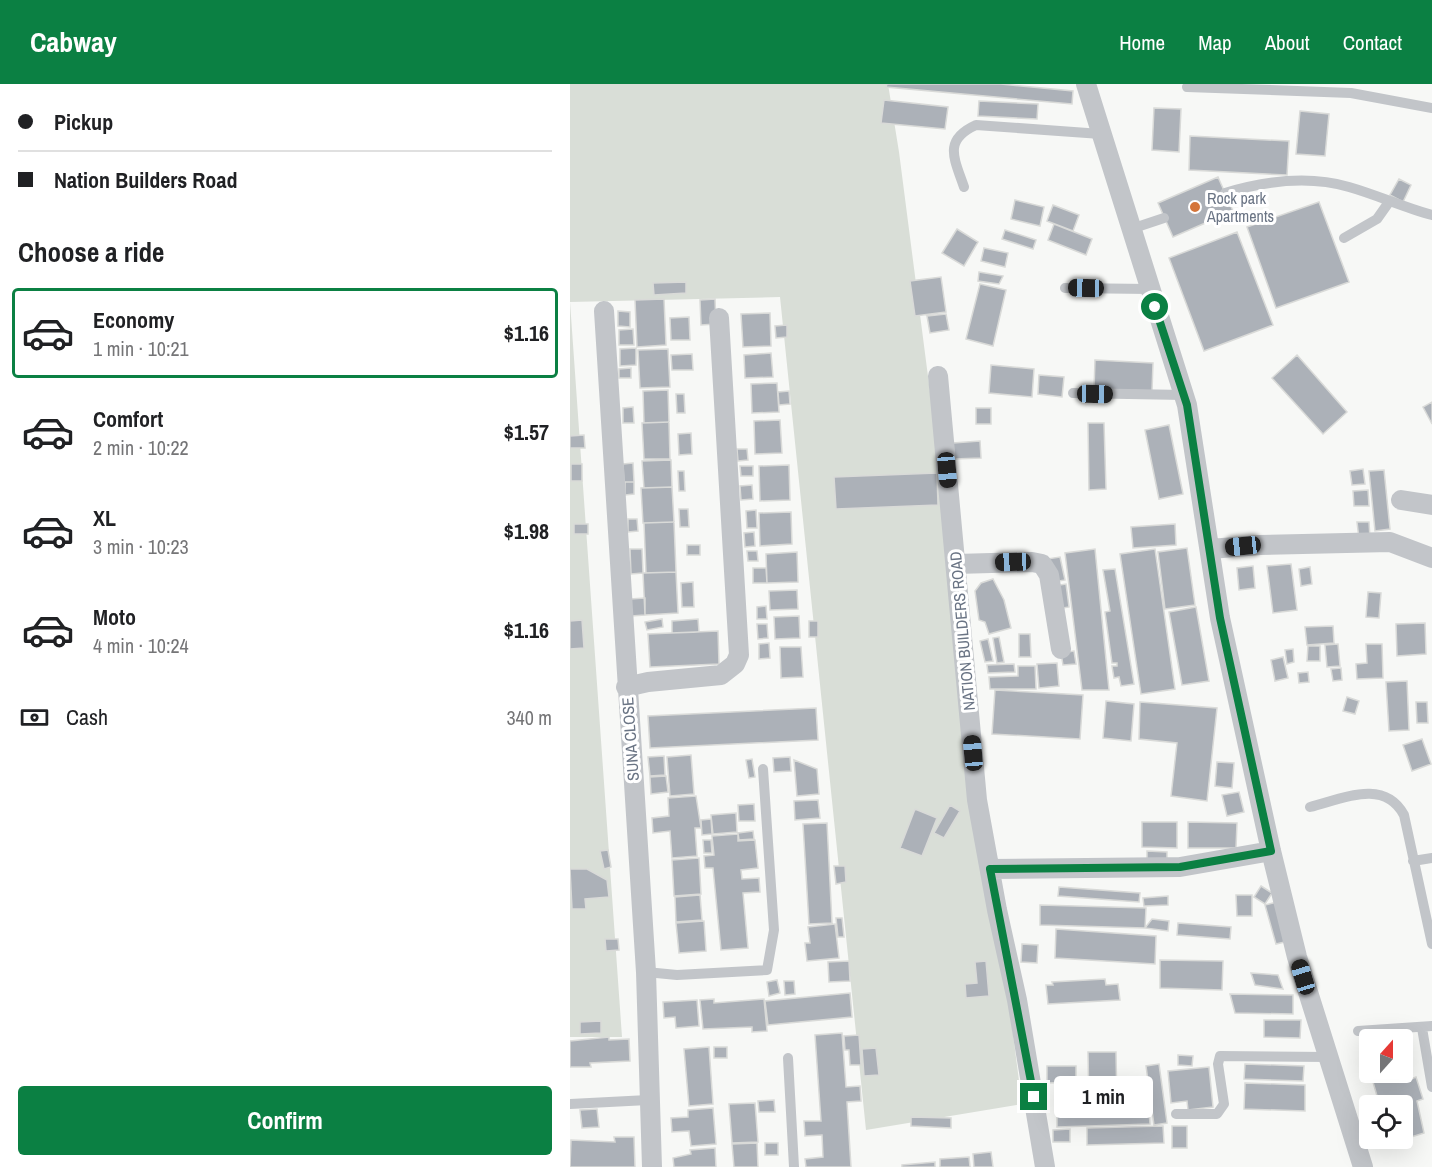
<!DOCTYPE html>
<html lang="en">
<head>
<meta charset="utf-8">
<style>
	:root { --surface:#fff; --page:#f6f6f6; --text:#202124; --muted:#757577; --line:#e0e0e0; --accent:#0b8043 }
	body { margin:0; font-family:"Archivo Narrow",sans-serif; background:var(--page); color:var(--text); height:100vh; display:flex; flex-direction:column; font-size:22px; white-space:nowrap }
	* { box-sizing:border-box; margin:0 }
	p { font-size:20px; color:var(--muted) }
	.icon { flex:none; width:33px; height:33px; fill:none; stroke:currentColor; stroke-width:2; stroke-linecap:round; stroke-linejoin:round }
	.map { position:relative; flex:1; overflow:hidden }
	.side { display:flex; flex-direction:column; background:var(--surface); width:570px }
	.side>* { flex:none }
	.guide { display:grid; align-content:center; height:132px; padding:0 18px; background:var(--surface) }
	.needle { width:39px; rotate:21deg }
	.tools { position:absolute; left:789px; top:945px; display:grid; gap:12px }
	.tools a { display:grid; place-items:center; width:54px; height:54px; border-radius:6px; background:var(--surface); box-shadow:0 6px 24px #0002; font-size:30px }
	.end { position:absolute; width:27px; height:27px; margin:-14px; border:8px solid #0b8043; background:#fff; box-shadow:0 0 0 3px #fff }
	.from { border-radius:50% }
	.bubble { position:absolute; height:42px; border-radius:6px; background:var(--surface); box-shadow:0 6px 24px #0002; font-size:20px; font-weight:700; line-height:42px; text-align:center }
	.car { position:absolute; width:18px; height:36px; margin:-18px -9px; border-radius:8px; box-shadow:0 0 4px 2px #0007; background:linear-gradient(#222 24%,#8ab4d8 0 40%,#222 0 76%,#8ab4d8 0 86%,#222 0) }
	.guide b { display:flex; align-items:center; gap:21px; height:57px; font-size:22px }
	.guide b+b { border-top:2px solid var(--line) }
	.guide i { width:15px; height:15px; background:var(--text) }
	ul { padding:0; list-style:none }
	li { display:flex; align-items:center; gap:18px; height:90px; margin:0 12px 9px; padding:0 6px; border:3px solid transparent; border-radius:6px }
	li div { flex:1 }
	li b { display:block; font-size:22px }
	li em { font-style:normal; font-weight:700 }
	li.selected { border-color:var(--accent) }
	li>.icon { width:54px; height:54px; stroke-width:1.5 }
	h2 { padding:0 18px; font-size:27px; line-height:72px }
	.pay { display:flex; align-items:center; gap:15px; height:66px; padding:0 18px; font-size:22px }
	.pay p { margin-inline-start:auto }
	.primary-button { display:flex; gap:12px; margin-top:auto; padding:12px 18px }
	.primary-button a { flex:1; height:69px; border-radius:6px; background:var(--accent); color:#fff; font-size:24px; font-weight:700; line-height:69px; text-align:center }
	header { display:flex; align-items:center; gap:36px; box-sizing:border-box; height:84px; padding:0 30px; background:var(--accent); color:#fff }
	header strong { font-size:28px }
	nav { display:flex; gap:33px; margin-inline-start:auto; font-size:21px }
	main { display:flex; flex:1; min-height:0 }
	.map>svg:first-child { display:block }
</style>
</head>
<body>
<header>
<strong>Cabway</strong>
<nav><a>Home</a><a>Map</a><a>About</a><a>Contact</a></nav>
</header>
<main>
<section class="side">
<div class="guide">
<b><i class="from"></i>Pickup</b>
<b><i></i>Nation Builders Road</b>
</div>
<h2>Choose a ride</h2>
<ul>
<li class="selected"><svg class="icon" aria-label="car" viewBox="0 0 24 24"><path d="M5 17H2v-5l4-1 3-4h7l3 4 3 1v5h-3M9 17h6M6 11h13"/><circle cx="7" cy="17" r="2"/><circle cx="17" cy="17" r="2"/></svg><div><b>Economy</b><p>1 min · 10:21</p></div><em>$1.16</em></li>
<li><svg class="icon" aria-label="car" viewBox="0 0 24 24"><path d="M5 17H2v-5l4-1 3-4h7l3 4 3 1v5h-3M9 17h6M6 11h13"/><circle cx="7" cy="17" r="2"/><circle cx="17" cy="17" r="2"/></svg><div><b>Comfort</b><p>2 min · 10:22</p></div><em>$1.57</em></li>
<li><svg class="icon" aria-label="car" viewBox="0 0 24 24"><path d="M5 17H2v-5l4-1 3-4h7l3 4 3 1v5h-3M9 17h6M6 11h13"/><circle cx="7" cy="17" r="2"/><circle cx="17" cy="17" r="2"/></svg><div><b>XL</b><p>3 min · 10:23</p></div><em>$1.98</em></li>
<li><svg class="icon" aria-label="car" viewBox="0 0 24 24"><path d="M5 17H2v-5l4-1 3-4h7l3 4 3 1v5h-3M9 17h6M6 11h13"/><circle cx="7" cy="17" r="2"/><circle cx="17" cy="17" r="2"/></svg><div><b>Moto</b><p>4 min · 10:24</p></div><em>$1.16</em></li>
</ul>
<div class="pay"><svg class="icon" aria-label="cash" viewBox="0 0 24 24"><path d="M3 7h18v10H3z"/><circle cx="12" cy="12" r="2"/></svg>Cash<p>340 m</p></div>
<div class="primary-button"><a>Confirm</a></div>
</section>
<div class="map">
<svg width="862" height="1083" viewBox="0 0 862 1083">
	<rect width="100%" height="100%" fill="#f7f8f6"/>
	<path fill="#d9ded7" d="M0,0h318l11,68 123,952 -156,26 -86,-833 -210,5 52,735h-52z"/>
	<path fill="#acb1b8" stroke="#d9dad8" stroke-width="1.5" d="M317,0h114l72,7 -1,13 -186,-17z
		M314,16l64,7 -3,22 -64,-6z
		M409,17l59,3 -1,15 -59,-3z
		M584,24l27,1 -2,43 -27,-2z
		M730,27l29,3 -4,42 -29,-2z
		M620,52l99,5 -2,34 -98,-5z
		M648,93l15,34 -60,26 -15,-34z
		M829,95l12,6 -8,17 -13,-7z
		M445,116l29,7 -4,19 -29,-7z
		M749,118l30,80 -73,26 -29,-81z
		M483,121l26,10 -6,16 -26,-10z
		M484,140l38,15 -6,16 -38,-15z
		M387,145l21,13 -14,24 -22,-13z
		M435,146l31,10 -3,9 -31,-10z
		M667,148l36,93 -69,26 -35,-93z
		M414,164l24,5 -3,14 -24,-6z
		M409,188l24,4 -4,8 -21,-3z
		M371,193l5,35 -31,4 -5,-35z
		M116,198v11l-32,2 -1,-12z
		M410,200l26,6 -13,56 -27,-7z
		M94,215l2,46 -29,2 -2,-47z
		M145,215l1,25 -15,1 -1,-25z
		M48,227l12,1v15l-12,-1z
		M200,229l1,33 -28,1 -2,-33z
		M376,230l3,16 -19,3 -3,-17z
		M119,233l1,23h-19l-1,-22z
		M217,241v12l-11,1 -1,-12z
		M63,245l1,16h-15v-15z
		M66,264v17l-16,1v-17z
		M98,265l2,38 -30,1 -2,-38z
		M201,269l2,24 -28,1 -1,-23z
		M122,270l1,16h-21l-1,-15z
		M727,271l50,57 -24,22 -51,-56z
		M525,276l58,3 -1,28 -58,-2z
		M421,281l43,4 -2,28 -43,-4z
		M61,284v10h-12v-9z
		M469,291l25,2 -2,20 -24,-3z
		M207,299l2,29 -27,1 -1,-29z
		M98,306l1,32 -25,1 -1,-32z
		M219,307l1,13 -11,1 -1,-13z
		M106,310h8l1,19h-8z
		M862,318v22l-9,-17z
		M63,323l1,16h-11v-15z
		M406,324h15v16h-15z
		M210,336l2,33 -27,1 -1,-33z
		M99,338l1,37h-26l-2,-36z
		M518,339h16l2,66 -17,1z
		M599,341l14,69 -24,5 -14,-69z
		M121,349l1,21 -13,1 -1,-21z
		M14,351l1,13h-15v-12z
		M410,357l1,17 -27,1 -1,-16z
		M167,365h10l1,11 -10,1z
		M101,376l1,27 -28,1 -2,-27z
		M63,379l1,19h-10l-1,-18z
		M1,380h11v17h-11z
		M219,381l1,35 -30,1 -1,-35z
		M170,382h13v10h-12z
		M793,385l2,15 -13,1 -2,-14z
		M814,386l6,59 -15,2 -6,-60z
		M108,387h6l1,20h-6z
		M367,389l1,32 -102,4 -2,-32z
		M55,398h9v12l-9,1z
		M182,401l1,14 -12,1 -1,-14z
		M102,403l2,35 -31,1 -2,-35z
		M798,406l1,16h-15l-1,-15z
		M109,425h9l1,18h-9z
		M186,426l1,18h-10l-1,-17z
		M221,428l1,32 -32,2 -1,-33z
		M58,435h9l1,12 -10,1z
		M104,438l2,50 -30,1 -2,-50z
		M787,438h12l1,16 -11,1z
		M4,440h14v10h-14z
		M605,440l1,21 -43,3 -2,-21z
		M184,448l1,14 -10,1 -1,-14z
		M117,461h13v10h-13z
		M617,464l8,57 -30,4 -7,-57z
		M60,465h12l1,24 -12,1z
		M525,465l14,141h-27l-17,-137z
		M585,465l20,140 -34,5 -21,-140z
		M177,467h10l1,10h-10z
		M227,468l1,30 -31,1 -1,-29z
		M490,473l5,23 -12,2 -6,-23z
		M721,480l6,46 -24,3 -6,-47z
		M683,482l2,22 -16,2 -2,-22z
		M740,483l2,17 -11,2 -2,-17z
		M183,484h13l1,15h-14z
		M545,485l19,115 -13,2 -2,-9 -5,1 -2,-12h5v-3h-5l-7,-51 5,-1 -7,-41z
		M106,488l2,41 -33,2 -2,-42z
		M423,495l11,21 7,28 -22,6 -4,-12 -6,-2 -4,-29 6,-8z
		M123,498l1,25h-12l-1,-24z
		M496,500l3,23 -12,2 -4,-23z
		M227,506l1,19 -28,1 -1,-19z
		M798,508l13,1 -2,25 -13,-1z
		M75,514v17l-14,1 -1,-17z
		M196,522l1,13h-10v-12z
		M626,523l13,74 -27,4 -13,-73z
		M229,532l1,22 -25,1 -1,-22z
		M92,535l1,8 -16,3 -2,-8z
		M128,535l1,13 -27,1v-12z
		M12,536l2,28 -14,1v-28z
		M239,537h9v16h-9z
		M855,539l1,31 -29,2 -1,-32z
		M187,540h10l1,14 -10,1z
		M763,542l1,17 -27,2 -2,-18z
		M148,547l1,33 -69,3 -2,-33z
		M449,550h11l1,23h-12z
		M429,553l5,25 -7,1 -4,-25z
		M418,555l5,22 -8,1 -5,-21z
		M199,559l1,15 -11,1v-15z
		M768,560l2,22 -13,1 -2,-22z
		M796,560h16l1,34 -26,1 -1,-15 11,-1z
		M738,562h12v15h-13z
		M210,563h21l2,30 -22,1z
		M723,565l1,13 -7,2 -2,-14z
		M504,567l2,13 -13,1 -2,-12z
		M713,573l5,21 -13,3 -4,-21z
		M487,579l2,23 -20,2 -2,-24z
		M444,580l1,8 -27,1 -1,-8z
		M448,582h17l1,23h-46l-1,-12 29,-1z
		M771,584l1,12 -9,1 -2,-12z
		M738,588l1,10 -10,1 -1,-10z
		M837,597l2,49 -20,1 -3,-49z
		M425,606l88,5 -3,44 -88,-5z
		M777,613l12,4 -4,13 -12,-3z
		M536,617l28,3 -3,37 -28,-3z
		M570,618l77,6 -10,93 -36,-5 6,-53 -38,-4z
		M846,618h11l1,21h-11z
		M246,624l2,32 -168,8 -2,-32z
		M852,655l9,25 -19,7 -9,-26z
		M121,671l3,39 -24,2 -3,-39z
		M94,672l1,19 -15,1 -2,-19z
		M220,673l1,14 -17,1 -1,-14z
		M182,675l3,18 -6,1 -3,-18z
		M224,676l23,9 2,25 -22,2z
		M647,678l17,1 -2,25 -17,-2z
		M96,692l2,16 -17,2 -1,-17z
		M669,708l5,20 -17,4 -5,-21z
		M126,712l5,32h-6l2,28 -25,2 -2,-27 -17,2 -1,-15 17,-2 -1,-18z
		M248,716l2,18 -25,2 -1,-19z
		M184,720l1,17h-16l-1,-16z
		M380,721l10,6 -16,27 -10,-5z
		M345,725l22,9 -15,38 -22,-8z
		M166,729l1,19 -24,2 -2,-19z
		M141,735l1,15 -10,1 -1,-15z
		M572,738h35v26l-35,-1z
		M618,738l49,1 -1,25h-48z
		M257,739l5,100 -23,1 -6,-100z
		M183,747l1,8 -15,1 -1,-7z
		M168,750v7l17,-1 3,28 -17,2 1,9 17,-1 1,14 -17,1 5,55 -27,2 -8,-82h-8l-1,-12 10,-1 -2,-19z
		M133,756h8l1,13h-8z
		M38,766l3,17 -7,2 -4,-18z
		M577,767l20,1v10l-20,-1z
		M129,774l2,36 -27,2 -2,-36z
		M264,782h11l1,16 -10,2z
		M0,785h17l20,11 2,17 -24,2 1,10h-14z
		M691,802l11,7 -7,11 -11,-7z
		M489,803l81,6 -1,9 -81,-6z
		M130,811l2,25 -26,2 -1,-25z
		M666,811h16v21h-15z
		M598,812v9l-24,1 -1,-8z
		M707,818l12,39 -13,3 -11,-39z
		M470,821l106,3 -1,20 -105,-3z
		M266,834h6l2,19h-6z
		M582,835l17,2 -1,10 -23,-3z
		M134,837l2,30 -27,2 -3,-30z
		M608,839l53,4 -1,12 -53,-4z
		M265,840l4,34 -32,3 -2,-18h5l-2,-16z
		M486,845l100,7 -1,28 -100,-6z
		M35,855h13l1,11 -13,1z
		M452,860l16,1 -1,18 -16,-1z
		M590,876l63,1 -1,29 -62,-2z
		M279,877l1,20 -21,1 -1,-20z
		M416,877l3,35 -23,2 -1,-14 12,-1 -2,-21z
		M681,889l27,2 5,14 -28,-4z
		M535,895l1,6 12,-1 2,16 -72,4 -2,-19h7l-1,-3z
		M207,896l3,13 -11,3 -2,-14z
		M214,897h10l1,13 -10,1z
		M280,909l2,24 -84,8 -3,-24z
		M660,910l63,1v19l-58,-1z
		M144,915v4l50,-4 3,32 -15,1v-5l-49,2 -3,-29z
		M127,916l2,26 -23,2 -1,-11 -11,1 -1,-16z
		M694,936h37l-1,18 -36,-1z
		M31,937v12l-21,1v-12z
		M272,949l4,54 14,-1 1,15 -14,1 4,65h-45l-1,-8 18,-2 -1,-22 -17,1 -1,-15h17l-6,-86z
		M289,951l2,30h-11l-1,-15h-4l-1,-14z
		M39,953v3l20,-1 1,22 -40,2 1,4h-21v-26z
		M139,963l4,57 -24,2 -5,-57z
		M144,963h13v11h-13z
		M306,964l3,27 -15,1 -2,-27z
		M518,968h28l1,55h-28z
		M832,969l9,26 5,-2 7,22 -6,2 7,32 -32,10 -1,-5h11v-32h-22l-10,-34h32z
		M608,971l15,1 -1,10 -14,-1z
		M589,980l8,59 -13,2 -8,-59z
		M675,980l59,2 -1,15 -59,-2z
		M477,982h29v16l-29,1z
		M639,983l4,40 -25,3 -1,-9 -16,2 -3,-32z
		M675,999l60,2v26l-61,-2z
		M495,1002h13v22h-13z
		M204,1016l1,12h-16l-1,-11z
		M185,1019l3,39 -26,1 -3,-39z
		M143,1024l3,36 -25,2 -2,-15 -17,1 -1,-14 17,-1v-7z
		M27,1025l2,18 -17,1 -2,-18z
		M579,1027l1,13 -93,3v-14z
		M341,1033l40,1v10l-40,-2z
		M593,1042l1,17 -77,2v-17z
		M602,1042h15v22h-15z
		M500,1045v13h-17v-12z
		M44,1053h20l1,30h-65l1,-27 44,2z
		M187,1059l1,24h-24l-2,-23z
		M195,1059h13v12h-13z
		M145,1064l1,19h-42l-1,-9 18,-4 -1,-4z
		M421,1068l2,15h-19l-1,-13z
		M399,1073l1,10h-30v-8z
		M365,1078v5h-33v-2z"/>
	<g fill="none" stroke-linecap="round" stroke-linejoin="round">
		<path stroke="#c2c5c9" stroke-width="10" d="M617,3l164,6 81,15
			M394,103c-10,-29 -21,-47 12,-62l125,9
			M655,109c40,-12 83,-18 124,-6 28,8 54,20 83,28
			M561,145l33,-11
			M774,154l33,-19 12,-17
			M495,204l85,1
			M503,309l111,2
			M740,723c32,-8 74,-29 94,8l28,129
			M843,777l19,-3
			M76,888l31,3 90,-5 7,-40 -11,-161
			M852,944l10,59
			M788,947l74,-5
			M218,974l6,109
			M0,1020l78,-4
			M606,1030h41l7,-10 -6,-40 2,-8 107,1"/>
		<path stroke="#c2c5c9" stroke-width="20" d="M516,0l101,321 33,213 51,233 26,106 66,210
			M34,227l42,661 6,195
			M368,292l39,424 20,110 20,90 28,167
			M831,416l31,5
			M640,465l50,-4 130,-3 42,16
			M386,480l76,-2 10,2 7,11 12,74
			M56,603l22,-5 73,-7 14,-11 4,-9 -20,-337
			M420,785l190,-2 91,-16"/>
	</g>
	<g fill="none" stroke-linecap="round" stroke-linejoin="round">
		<path stroke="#0b8043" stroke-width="8" d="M464,1013l-44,-228 190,-2 91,-16 -51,-233 -33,-213 -32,-98"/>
	</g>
	<circle fill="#d47439" stroke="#fff" stroke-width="2" cx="625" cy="123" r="6"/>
	<g text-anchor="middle" stroke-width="6" stroke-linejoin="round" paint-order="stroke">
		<g font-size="16" fill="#6a7484" stroke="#fff" text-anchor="start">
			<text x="637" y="120">Rock park<tspan x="637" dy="18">Apartments</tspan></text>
		</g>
		<g font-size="16" fill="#6a7484" stroke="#fff">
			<text transform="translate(392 547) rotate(-95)" y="6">NATION BUILDERS ROAD</text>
			<text transform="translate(60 655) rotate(-94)" y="6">SUNA CLOSE</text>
		</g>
	</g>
</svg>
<div class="tools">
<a><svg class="needle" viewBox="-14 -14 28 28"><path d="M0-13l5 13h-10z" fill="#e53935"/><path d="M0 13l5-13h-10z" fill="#757577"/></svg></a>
<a><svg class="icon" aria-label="locate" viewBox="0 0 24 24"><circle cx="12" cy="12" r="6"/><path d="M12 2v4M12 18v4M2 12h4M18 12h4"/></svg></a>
</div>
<i class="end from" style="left:585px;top:223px"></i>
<i class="end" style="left:464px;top:1013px"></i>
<div class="bubble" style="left:484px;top:992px;width:99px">1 min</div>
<i class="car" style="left:516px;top:204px;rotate:271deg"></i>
<i class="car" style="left:525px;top:310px;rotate:91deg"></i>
<i class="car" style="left:377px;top:386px;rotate:175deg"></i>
<i class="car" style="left:673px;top:462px;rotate:264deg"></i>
<i class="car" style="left:443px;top:478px;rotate:268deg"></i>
<i class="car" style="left:403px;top:669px;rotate:355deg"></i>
<i class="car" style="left:733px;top:893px;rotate:343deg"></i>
</div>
</main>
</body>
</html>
